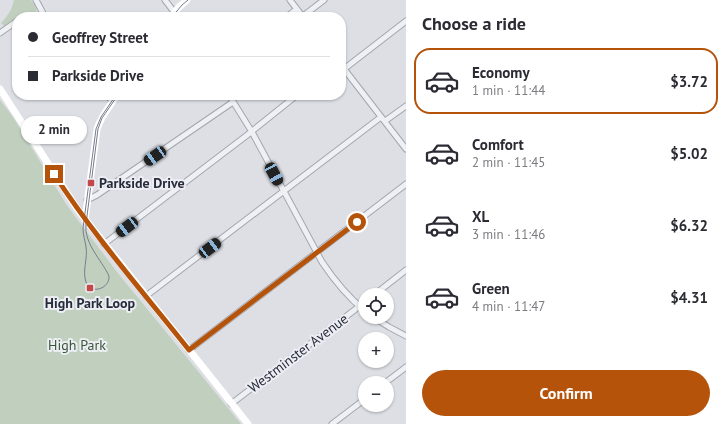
<!DOCTYPE html>
<html lang="en">
<head>
<meta charset="utf-8">
<style>
	:root { --surface:#fff; --page:#f2f2f3; --text:#2b2b33; --muted:#7c7c81; --line:#e1e1e2; --accent:#b45309 }
	body { margin:0; font-family:"PT Sans",sans-serif; background:var(--page); color:var(--text); height:100vh; display:flex; flex-direction:column; font-size:15px; white-space:nowrap }
	* { box-sizing:border-box; margin:0 }
	p { font-size:13px; color:var(--muted) }
	.icon { flex:none; width:22px; height:22px; fill:none; stroke:currentColor; stroke-width:2; stroke-linecap:round; stroke-linejoin:round }
	.map { position:relative; flex:1; overflow:hidden }
	.details { display:flex; flex-direction:column; background:var(--surface); width:320px }
	.details>* { flex:none }
	.top-card { position:absolute; left:12px; top:12px; width:334px; height:88px; border-radius:16px; box-shadow:0 1px 3px #0004; display:grid; align-content:center; height:88px; padding:0 16px; background:var(--surface) }
	.fabs { position:absolute; left:358px; top:288px; display:grid; gap:8px }
	.fabs a { display:grid; place-items:center; width:36px; height:36px; border-radius:50%; background:var(--surface); box-shadow:0 1px 3px #0004; font-size:20px }
	.end { position:absolute; width:18px; height:18px; margin:-9px; border:5px solid #b45309; background:#fff; box-shadow:0 0 0 2px #fff }
	.from { border-radius:50% }
	.bubble { position:absolute; height:28px; border-radius:14px; background:var(--surface); box-shadow:0 1px 3px #0004; font-size:13px; font-weight:800; line-height:28px; text-align:center }
	.car { position:absolute; width:12px; height:24px; margin:-12px -6px; border-radius:5px; box-shadow:0 0 3px 1px #0007; background:linear-gradient(#222 24%,#8ab4d8 0 40%,#222 0 76%,#8ab4d8 0 86%,#222 0) }
	.top-card b { display:flex; align-items:center; gap:14px; height:38px; font-size:15px }
	.top-card b+b { border-top:1px solid var(--line) }
	.top-card i { width:10px; height:10px; background:var(--text) }
	ul { padding:0; list-style:none }
	li { display:flex; align-items:center; gap:12px; height:66px; margin:0 8px 6px; padding:0 8px; border:2px solid transparent; border-radius:16px }
	li div { flex:1 }
	li b { display:block; font-size:15px }
	li em { font-style:normal; font-weight:800 }
	li.selected { border-color:var(--accent) }
	li>.icon { width:36px; height:36px; stroke-width:1.5 }
	h2 { padding:0 16px; font-size:18px; line-height:48px }
	.primary-button { display:flex; gap:8px; margin-top:auto; padding:8px 16px }
	.primary-button a { flex:1; height:46px; border-radius:24px; background:var(--accent); color:#fff; font-size:16px; font-weight:800; line-height:46px; text-align:center }
	main { display:flex; flex:1; min-height:0 }
	.map>svg:first-child { display:block }
</style>
</head>
<body>
<main>
<div class="map">
<svg width="406" height="424" viewBox="0 0 406 424">
	<rect width="100%" height="100%" fill="#dddfe5"/>
	<path fill="#c0cfbe" d="M14,0h17c3,4 8,9 4,13l1,1 -3,1 -16,2v1l-13,8 -3,-3c7,-7 11,-14 13,-23z
		M0,100l13,17 53,87 11,15 40,53 124,152h-241z"/>
	<g fill="none" stroke-linecap="round" stroke-linejoin="round">
		<g stroke="#a3a6af" stroke-width="7">
			<path id="street" d="M36,0l9,17
				M165,0l13,17
				M290,0l13,17
				M303,16l21,-16
				M286,17l11,-8
				M0,33l17,-12
				M341,65l65,84
				M344,69l62,-48
				M106,95l7,6
				M229,95l23,37 70,130c12,18 26,35 43,49
				M385,121l21,-15
				M87,200l10,-5 136,-93
				M104,244l142,-108 51,-41
				M374,295l32,-25
				M146,296l235,-179
				M373,317l16,10 17,9
				M189,350l217,-166
				M385,383l21,-16
				M231,404l134,-102
				M332,424l33,-25"/>
		</g>
		<use href="#street" stroke="#eff0f4" stroke-width="5"/>
		<path stroke="#fff" stroke-width="7" d="M171,17l8,-10 8,-7
			M0,89l78,121 170,214
			M85,220l12,-91c4,-13 13,-23 20,-34"/>
		<path stroke="#777d8e" stroke-width="1" d="M172,17l10,-12 6,-5
			M116,95l-15,22 -5,12 -13,99c0,7 2,12 3,19 2,11 -4,24 0,35 4,13 24,7 23,-6 -8,-17 -25,-32 -23,-52l12,-95 4,-11 16,-23"/>
	</g>
	<g fill="none" stroke-linecap="round" stroke-linejoin="round">
		<path stroke="#b45309" stroke-width="5" d="M54,174c40,62 89,118 135,176l168,-128"/>
	</g>
	<g fill="#c4484b" stroke="#eceef3" stroke-width="1.5">
		<rect x="87" y="179" width="8" height="8" rx="2"/>
		<rect x="86" y="284" width="8" height="8" rx="2"/>
	</g>
	<g text-anchor="middle" stroke-width="4" stroke-linejoin="round" paint-order="stroke">
		<g font-size="14" font-weight="bold" fill="#272c3b" stroke="#eceef3" text-anchor="start">
			<text x="99" y="188">Parkside Drive</text>
			<text x="90" y="308" text-anchor="middle">High Park Loop</text>
		</g>
		<g font-size="14" fill="#375536" stroke="#eceef3">
			<text x="77" y="350">High Park</text>
		</g>
		<g font-size="14" fill="#272c3b" stroke="#eceef3">
			<text transform="translate(298 353) rotate(-37)" y="5">Westminster Avenue</text>
		</g>
	</g>
</svg>
<div class="fabs">
<a><svg class="icon" aria-label="locate" viewBox="0 0 24 24"><circle cx="12" cy="12" r="6"/><path d="M12 2v4M12 18v4M2 12h4M18 12h4"/></svg></a>
<a>+</a>
<a>−</a>
</div>
<i class="end from" style="left:357px;top:222px"></i>
<i class="end" style="left:54px;top:174px"></i>
<div class="bubble" style="left:21px;top:116px;width:66px">2 min</div>
<i class="car" style="left:155px;top:156px;rotate:236deg"></i>
<i class="car" style="left:274px;top:174px;rotate:152deg"></i>
<i class="car" style="left:127px;top:227px;rotate:233deg"></i>
<i class="car" style="left:210px;top:248px;rotate:53deg"></i>
<div class="top-card">
<b><i class="from"></i>Geoffrey Street</b>
<b><i></i>Parkside Drive</b>
</div>
</div>
<section class="details">
<h2>Choose a ride</h2>
<ul>
<li class="selected"><svg class="icon" aria-label="car" viewBox="0 0 24 24"><path d="M5 17H2v-5l4-1 3-4h7l3 4 3 1v5h-3M9 17h6M6 11h13"/><circle cx="7" cy="17" r="2"/><circle cx="17" cy="17" r="2"/></svg><div><b>Economy</b><p>1 min · 11:44</p></div><em>$3.72</em></li>
<li><svg class="icon" aria-label="car" viewBox="0 0 24 24"><path d="M5 17H2v-5l4-1 3-4h7l3 4 3 1v5h-3M9 17h6M6 11h13"/><circle cx="7" cy="17" r="2"/><circle cx="17" cy="17" r="2"/></svg><div><b>Comfort</b><p>2 min · 11:45</p></div><em>$5.02</em></li>
<li><svg class="icon" aria-label="car" viewBox="0 0 24 24"><path d="M5 17H2v-5l4-1 3-4h7l3 4 3 1v5h-3M9 17h6M6 11h13"/><circle cx="7" cy="17" r="2"/><circle cx="17" cy="17" r="2"/></svg><div><b>XL</b><p>3 min · 11:46</p></div><em>$6.32</em></li>
<li><svg class="icon" aria-label="car" viewBox="0 0 24 24"><path d="M5 17H2v-5l4-1 3-4h7l3 4 3 1v5h-3M9 17h6M6 11h13"/><circle cx="7" cy="17" r="2"/><circle cx="17" cy="17" r="2"/></svg><div><b>Green</b><p>4 min · 11:47</p></div><em>$4.31</em></li>
</ul>
<div class="primary-button"><a>Confirm</a></div>
</section>
</main>
</body>
</html>
